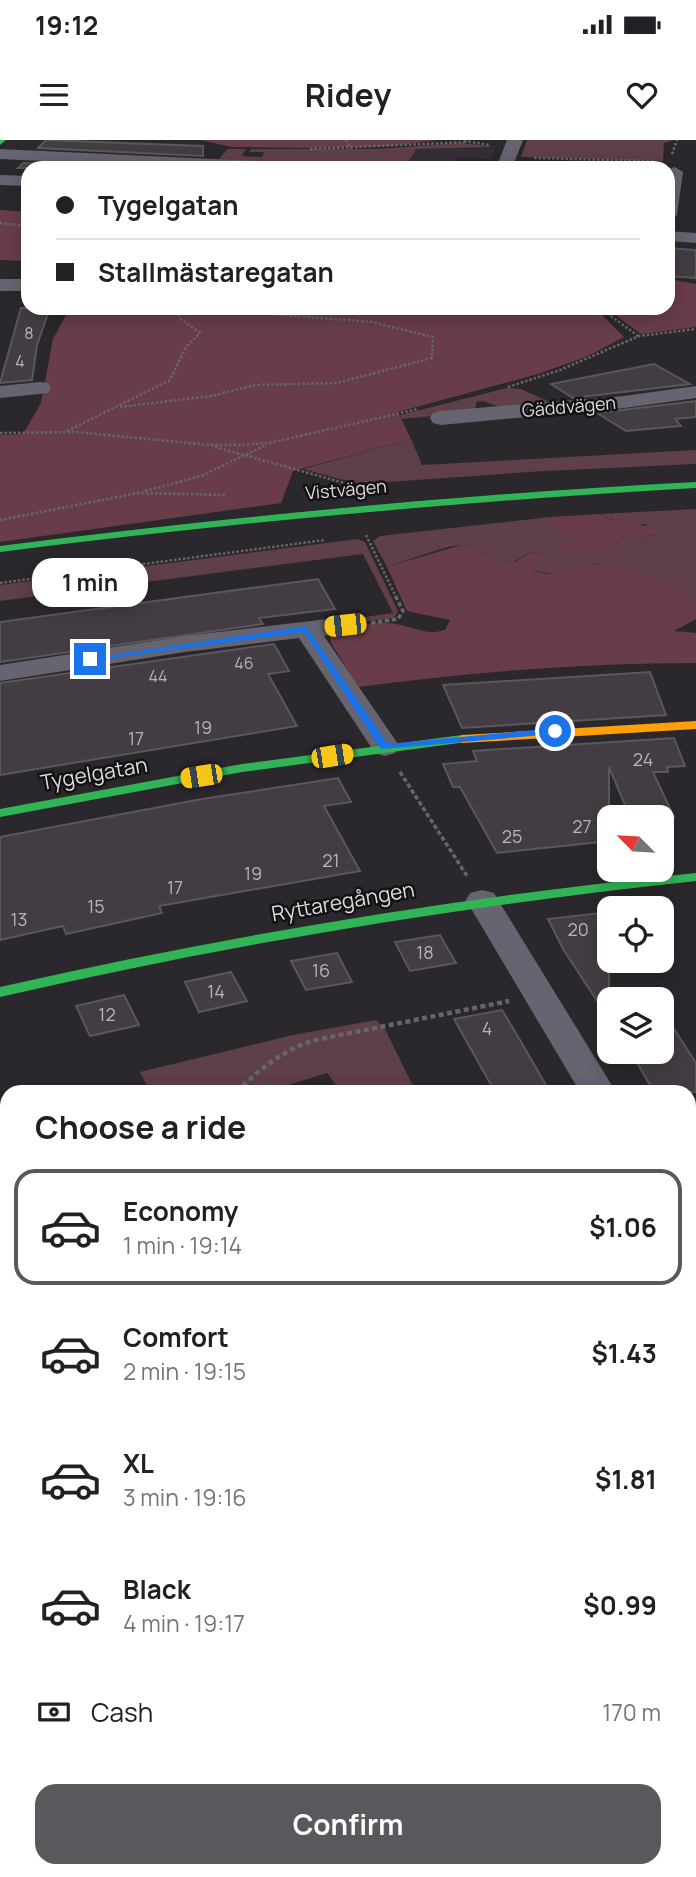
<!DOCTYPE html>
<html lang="en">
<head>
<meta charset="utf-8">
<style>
	:root { --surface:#fff; --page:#f2f2f2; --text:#202124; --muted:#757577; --line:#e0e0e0; --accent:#59585c }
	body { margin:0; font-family:Manrope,sans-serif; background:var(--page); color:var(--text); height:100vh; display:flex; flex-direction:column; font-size:26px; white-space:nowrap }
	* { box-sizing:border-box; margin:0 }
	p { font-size:23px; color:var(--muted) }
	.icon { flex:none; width:38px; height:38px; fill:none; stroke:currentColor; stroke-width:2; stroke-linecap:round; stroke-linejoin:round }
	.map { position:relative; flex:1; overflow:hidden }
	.details { position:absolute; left:0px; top:945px; width:696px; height:793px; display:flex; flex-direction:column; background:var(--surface); border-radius:21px 21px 0 0; box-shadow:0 4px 18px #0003 }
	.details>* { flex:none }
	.guide { position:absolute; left:21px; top:21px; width:654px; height:154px; border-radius:21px; box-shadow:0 4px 18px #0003; display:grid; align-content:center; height:154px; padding:0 35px; background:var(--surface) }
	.needle { width:46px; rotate:294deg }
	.controls { position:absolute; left:597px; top:665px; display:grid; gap:14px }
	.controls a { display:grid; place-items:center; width:77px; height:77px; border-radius:14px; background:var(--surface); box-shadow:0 4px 18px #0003; font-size:35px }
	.end { position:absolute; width:32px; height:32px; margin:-16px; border:9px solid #1a73e8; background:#fff; box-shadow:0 0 0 4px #fff }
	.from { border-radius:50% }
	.bubble { position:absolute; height:49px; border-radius:21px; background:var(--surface); box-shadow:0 4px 18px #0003; font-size:23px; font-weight:700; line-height:49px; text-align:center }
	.car { position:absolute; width:21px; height:42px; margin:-21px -10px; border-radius:9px; box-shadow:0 0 5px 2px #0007; background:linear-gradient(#f5c518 24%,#345 0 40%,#f5c518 0 76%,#345 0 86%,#f5c518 0) }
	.guide b { display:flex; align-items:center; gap:24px; height:66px; font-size:26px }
	.guide b+b { border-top:2px solid var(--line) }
	.guide i { width:18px; height:18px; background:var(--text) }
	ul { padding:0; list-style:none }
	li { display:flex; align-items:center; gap:21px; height:116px; margin:0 14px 10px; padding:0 21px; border:4px solid transparent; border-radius:21px }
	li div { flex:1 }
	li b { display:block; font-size:26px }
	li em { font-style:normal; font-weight:700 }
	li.current { border-color:var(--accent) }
	li>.icon { width:63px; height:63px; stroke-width:1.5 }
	h2 { padding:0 35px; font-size:32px; line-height:84px }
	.pay { display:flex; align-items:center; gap:18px; height:77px; padding:0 35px; font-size:26px }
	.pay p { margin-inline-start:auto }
	.cta { display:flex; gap:14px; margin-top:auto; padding:14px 35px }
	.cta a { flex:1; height:80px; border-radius:21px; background:var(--accent); color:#fff; font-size:28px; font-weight:700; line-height:80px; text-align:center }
	.status { display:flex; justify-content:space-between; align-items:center; height:49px; padding:0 35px; background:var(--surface); direction:ltr }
	.status svg { height:19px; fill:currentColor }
	header { display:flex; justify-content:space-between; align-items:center; height:91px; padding:0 35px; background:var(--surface); font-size:32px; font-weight:700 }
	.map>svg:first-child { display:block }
</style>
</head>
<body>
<div class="status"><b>19:12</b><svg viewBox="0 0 49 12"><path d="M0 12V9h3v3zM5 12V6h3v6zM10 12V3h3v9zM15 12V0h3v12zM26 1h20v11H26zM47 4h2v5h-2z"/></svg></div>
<header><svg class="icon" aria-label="menu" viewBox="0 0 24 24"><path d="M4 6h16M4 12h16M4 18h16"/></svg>Ridey<svg class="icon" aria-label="heart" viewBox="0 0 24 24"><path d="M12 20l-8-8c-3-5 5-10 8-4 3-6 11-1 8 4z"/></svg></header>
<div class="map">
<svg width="696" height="1737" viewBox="0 0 696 1737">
	<rect width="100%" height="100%" fill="#2b282d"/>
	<path fill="#352e39" d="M416,9h79l-4,10 -34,-2 -5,11h-47z
		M7,1156v284l-7,-20v-262z
		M690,1507l6,13v144l-6,2z
		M112,1731h395l-17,6h-376z"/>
	<path fill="#5f3f48" d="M527,0h147l-10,3 -1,18 -142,-4z
		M461,3l35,4 -80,2 -11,19h-84l-105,-5 11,-14h19l-4,7 20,1 2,-5h-15l2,-3h126z
		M507,248l14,1 35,16 -54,3 -19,-7 -7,1v5l-11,6 -63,6 -2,-4z
		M411,299l11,26 274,-15v14l-152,7 -186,13 -55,-15z
		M696,369v96l-15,-16 -84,-26 -39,12 -28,-5 17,-8 1,-6 -17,-4c-9,3 -14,11 -24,11 -18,0 -28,-17 -46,-18 -14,0 -57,17 -74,22l-14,-26 7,-5 170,-19c18,29 31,27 62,30l9,-8 34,-4 -10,-11 -18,2 -27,-12z
		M358,399l7,3 33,69 -4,7 -35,4 -2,-4 36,-5 -30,-59 -363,47v-16z
		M376,880l9,9 31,63h-75l-14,-19 -62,19h-115l-10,-20 153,-37z
		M696,1712v25h-68l17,-6h45v-16z
		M453,1731h101l8,6h-130z"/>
	<path fill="#683d49" d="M201,0h237l-48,6 -77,2 -81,-1z
		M0,70l28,2v49l-28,-1z
		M669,139l27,5v43l-55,7 -35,-26h62z
		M70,168h525l29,29 -36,19 -50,18 -140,38 13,27 -118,32 -12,32 -281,39v-107l23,-1 18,-31 12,-64z
		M600,374c21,13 38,7 59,16l-4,5 -34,4 -9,8 -14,7h-34l-4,-8 13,-3 -15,-13 -8,-13z
		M461,405c20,1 34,25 56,16 5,-3 9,-7 14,-9l17,4 -1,6 -16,8c28,11 39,-4 64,-6 16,-2 72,16 86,25 5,3 10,11 15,16v14l-22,12 22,2v30c-113,0 -226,9 -338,24l-27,-44 -1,-7c15,-11 47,-15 66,-12 18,3 30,12 49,6l5,-10 -43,-9 -20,-44z
		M0,1283l7,12v65l-7,5z"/>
	<path fill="#443c43" stroke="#5a575a" stroke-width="2" d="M46,0l157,6v10l-165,-8z
		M23,23l115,5h-120z
		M668,108l28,2v28l-28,-2z
		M21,168h29l-13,37 -5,35 -32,3z
		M654,224l36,20 -117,14 -22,-14z
		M696,261v16l-21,2 6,7 -55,5 -29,-18z
		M318,439l17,30 -76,9 4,6 -263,38v-40z
		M274,504l15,27 -21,3 29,52 -297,49v-92z
		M650,532l16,43 -204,13 -19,-43z
		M674,598l11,28 -18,1 1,5h-15l21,45h-44l-21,-50v74l-112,12 -37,-66h-7l-10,-23 34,-3 -4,-10z
		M338,638l13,24 -27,4 36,65 -201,35 3,7 -96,21 -3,-8 -63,14v-103l202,-38z
		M609,772v107l-46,-70 -15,-30z
		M440,795l16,28 -46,8 -15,-29z
		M337,813l15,29 -46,8 -15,-29z
		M231,832l16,29 -48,11 -14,-30z
		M124,855l15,30 -49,11 -14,-30z
		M502,870l18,30 30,52h-55l-41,-73z
		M662,870l34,53v29h-42l-18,-31 26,-4z"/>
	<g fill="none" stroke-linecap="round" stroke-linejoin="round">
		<path stroke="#66646d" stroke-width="2.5" stroke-dasharray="2.5 2" stroke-linecap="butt" d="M346,0l5,9
			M464,1l26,4
			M310,9l157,-7
			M672,14l5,-14
			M534,18l120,3
			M0,83l28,3
			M600,168l38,28
			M508,247l52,-17 79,-34 57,-7
			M120,267l91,-11 44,-11 82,-2 95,-25 1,-21 -61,-15 -100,-8 -15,-6
			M67,291l103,-51 16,-33 14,-14 -19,-14 -6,-11
			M0,293l76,-1 133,13h32l28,-2 149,-34
			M215,307l133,37
			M145,351l56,-15 63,-30
			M0,380l138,-27 89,2
			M366,395l30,62
			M0,443l325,-43"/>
		<path stroke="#66646d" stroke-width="3.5" stroke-dasharray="4.5 2.5" stroke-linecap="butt" d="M371,483l27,-4 5,-8 -8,-16
			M400,632l67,104"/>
		<path stroke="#66646d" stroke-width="4.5" stroke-dasharray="5 3.5" stroke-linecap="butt" d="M237,952c23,-24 43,-39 74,-51l198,-40
			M0,1147l7,-2"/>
		<path stroke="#66646d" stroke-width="6" stroke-dasharray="7 4.5" stroke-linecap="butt" d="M690,1508l6,-1
			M190,1731l2,6"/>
		<path fill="#656470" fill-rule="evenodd" d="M690,1667h6v24h-6z"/>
		<path fill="#656470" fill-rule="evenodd" d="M507,0h16l-11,28h-16z
			M0,9l300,14 8,5h-113l-195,-9z
			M675,27l8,5 -6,43 -9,5v-51z
			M0,35l28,1v10l-28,-1z
			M668,91l28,2v10l-28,-2z
			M0,139h28v12h-28z
			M40,242l8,1 3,5 -3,5 -48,5v-12z
			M696,246v12l-72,10 -183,17 -8,-2 -3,-5 3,-5 8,-2 183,-15z
			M345,477l9,2 4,6 -4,6 -30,5 76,111 -5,6 -10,3 -10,-3 -76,-115 -114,14 -185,29v-16l185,-29z
			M482,750l12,3 4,7 118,192h-36l-114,-192 4,-7z
			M690,1091l6,2v37l-6,-2z"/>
		<path fill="#30b455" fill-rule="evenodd" d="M0,0h6l-6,5z
			M696,342v6c-233,13 -465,35 -696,64v-6c231,-29 463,-52 696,-64z
			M462,595l7,4 -2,3 -225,30 -242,45v-8l242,-45z
			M696,733v8c-235,25 -466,63 -696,116v-10c230,-52 461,-90 696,-114z"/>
		<path fill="#ff9f0a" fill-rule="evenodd" d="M696,581v8l-234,14 -7,-4 7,-4z"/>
	</g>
	<path fill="#1a73e8" d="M306,486l82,118 167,-16 5,3 -5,3 -174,15 -77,-117 -214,29 -4,-2z"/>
	<g text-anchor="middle" stroke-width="5" stroke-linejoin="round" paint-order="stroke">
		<g font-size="16" fill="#b8b3b8">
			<text x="29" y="199">8</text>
			<text x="20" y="227">4</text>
			<text x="244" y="529">46</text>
			<text x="158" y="542">44</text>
		</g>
		<g font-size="18" fill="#dedbdf" stroke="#131114">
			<text transform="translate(569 267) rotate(-5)" y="6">Gäddvägen</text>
			<text transform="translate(346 350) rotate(-5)" y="6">Vistvägen</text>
		</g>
		<g font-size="18" fill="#b8b3b8">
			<text x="203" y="594">19</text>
			<text x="136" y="605">17</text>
			<text x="643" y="626">24</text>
			<text x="582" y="693">27</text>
			<text x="512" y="703">25</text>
			<text x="331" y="727">21</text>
			<text x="253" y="740">19</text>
			<text x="175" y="754">17</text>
			<text x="96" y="773">15</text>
			<text x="19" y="786">13</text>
			<text x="578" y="796">20</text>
			<text x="425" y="819">18</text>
			<text x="321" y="837">16</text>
			<text x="216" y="858">14</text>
			<text x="107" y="881">12</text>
			<text x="487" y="895">4</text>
		</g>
		<g font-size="21" fill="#dedbdf" stroke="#131114">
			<text transform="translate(94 634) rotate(-10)" y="7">Tygelgatan</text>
			<text transform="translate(343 762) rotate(-10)" y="7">Ryttaregången</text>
		</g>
	</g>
</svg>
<div class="controls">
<a><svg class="needle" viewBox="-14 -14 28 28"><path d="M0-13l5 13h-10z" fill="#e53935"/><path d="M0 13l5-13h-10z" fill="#757577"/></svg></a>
<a><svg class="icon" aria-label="locate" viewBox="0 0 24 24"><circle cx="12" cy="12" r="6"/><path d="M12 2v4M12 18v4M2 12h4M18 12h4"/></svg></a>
<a><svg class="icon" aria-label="layers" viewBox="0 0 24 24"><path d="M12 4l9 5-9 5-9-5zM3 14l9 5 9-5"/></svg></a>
</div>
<i class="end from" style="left:555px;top:591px"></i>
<i class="end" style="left:90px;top:519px"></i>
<div class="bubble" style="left:32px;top:418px;width:116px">1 min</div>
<i class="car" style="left:345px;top:485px;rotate:264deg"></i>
<i class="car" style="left:332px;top:616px;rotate:81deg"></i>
<i class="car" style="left:201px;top:636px;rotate:261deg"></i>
<div class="guide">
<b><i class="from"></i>Tygelgatan</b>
<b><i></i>Stallmästaregatan</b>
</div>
<section class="details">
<h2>Choose a ride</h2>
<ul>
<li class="current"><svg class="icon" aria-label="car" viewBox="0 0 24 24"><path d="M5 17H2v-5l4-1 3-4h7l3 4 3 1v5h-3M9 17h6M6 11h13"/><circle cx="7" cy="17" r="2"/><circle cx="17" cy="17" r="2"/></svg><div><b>Economy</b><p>1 min · 19:14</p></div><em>$1.06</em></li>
<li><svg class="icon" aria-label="car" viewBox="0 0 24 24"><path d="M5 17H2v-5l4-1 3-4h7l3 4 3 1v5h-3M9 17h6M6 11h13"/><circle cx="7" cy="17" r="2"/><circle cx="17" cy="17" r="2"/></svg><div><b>Comfort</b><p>2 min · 19:15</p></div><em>$1.43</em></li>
<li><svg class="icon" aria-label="car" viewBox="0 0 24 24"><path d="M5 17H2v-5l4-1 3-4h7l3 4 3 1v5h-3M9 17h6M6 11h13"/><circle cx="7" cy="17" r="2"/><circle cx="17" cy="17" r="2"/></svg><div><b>XL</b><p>3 min · 19:16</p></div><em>$1.81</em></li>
<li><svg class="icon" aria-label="car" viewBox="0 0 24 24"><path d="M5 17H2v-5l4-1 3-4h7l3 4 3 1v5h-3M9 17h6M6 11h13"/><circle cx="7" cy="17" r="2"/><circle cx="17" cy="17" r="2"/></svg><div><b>Black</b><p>4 min · 19:17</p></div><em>$0.99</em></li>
</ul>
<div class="pay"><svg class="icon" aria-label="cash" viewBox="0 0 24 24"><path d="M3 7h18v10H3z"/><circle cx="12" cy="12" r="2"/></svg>Cash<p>170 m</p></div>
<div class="cta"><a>Confirm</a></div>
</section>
</div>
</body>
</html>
